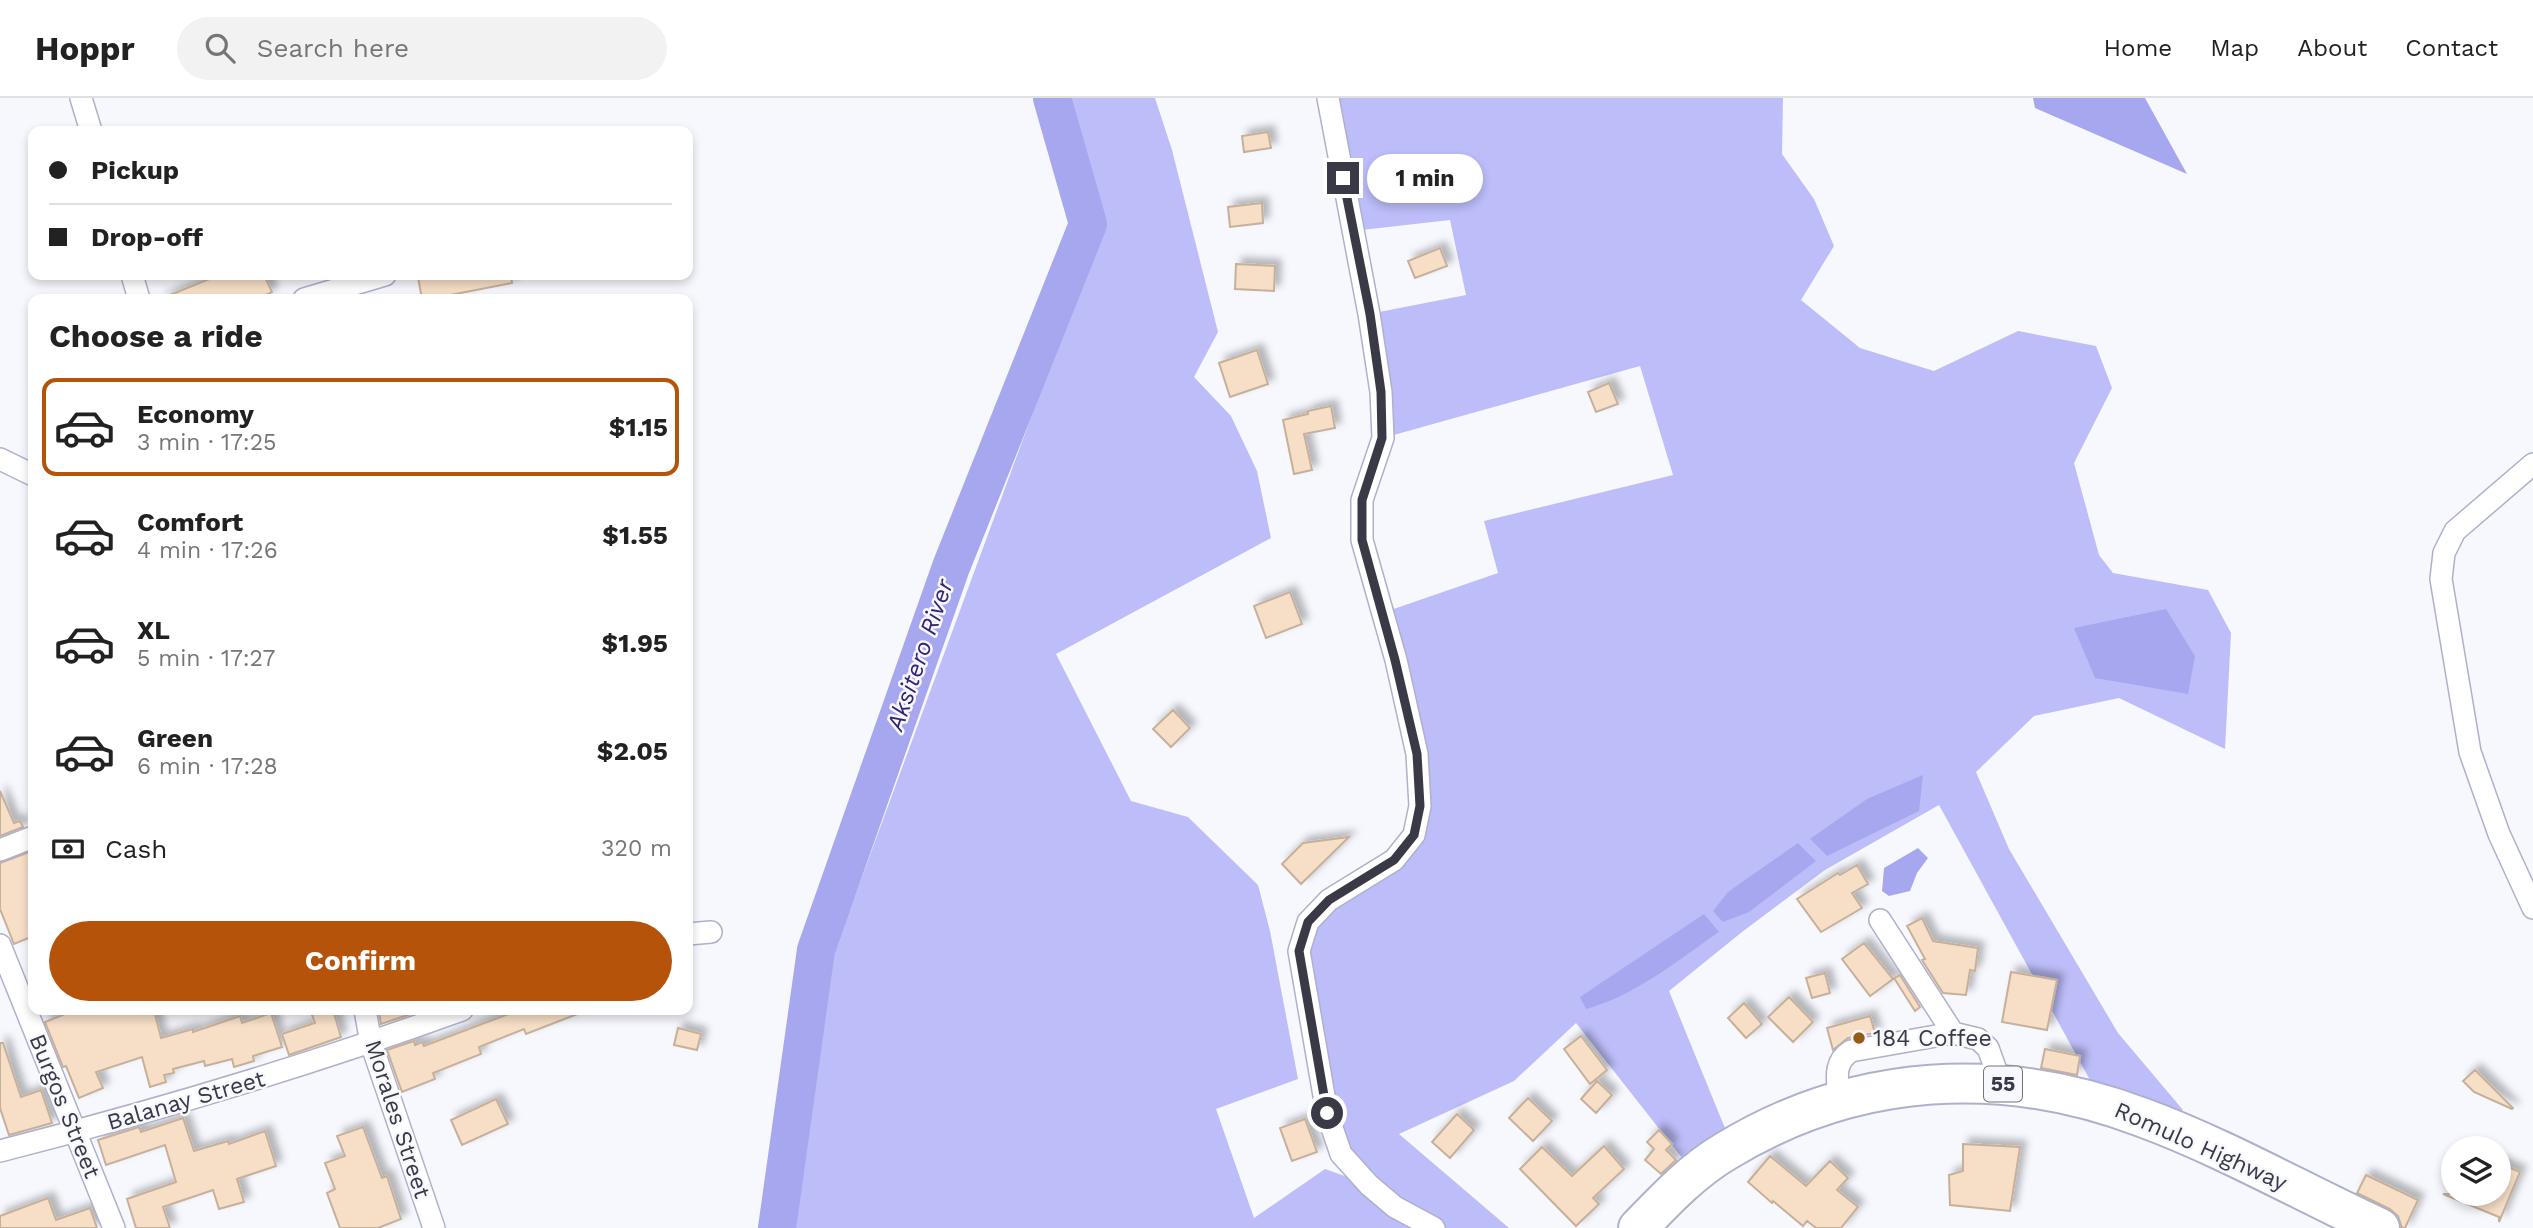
<!DOCTYPE html>
<html lang="en">
<head>
<meta charset="utf-8">
<style>
	:root { --surface:#fff; --page:#f2f2f2; --text:#222; --muted:#767676; --line:#e0e0e0; --accent:#b45309 }
	body { margin:0; font-family:"Work Sans",sans-serif; background:var(--page); color:var(--text); height:100vh; display:flex; flex-direction:column; font-size:26px; white-space:nowrap }
	* { box-sizing:border-box; margin:0 }
	p { font-size:23px; color:var(--muted) }
	.icon { flex:none; width:38px; height:38px; fill:none; stroke:currentColor; stroke-width:2; stroke-linecap:round; stroke-linejoin:round }
	.map { position:relative; flex:1; overflow:hidden }
	.sheet { position:absolute; left:28px; top:196px; width:665px; height:721px; display:flex; flex-direction:column; background:var(--surface); border-radius:14px; box-shadow:0 4px 10px #0003 }
	.sheet>* { flex:none }
	.guide { position:absolute; left:28px; top:28px; width:665px; height:154px; border-radius:14px; box-shadow:0 4px 10px #0003; display:grid; align-content:center; height:154px; padding:0 21px; background:var(--surface) }
	.tools { position:absolute; left:2441px; top:1038px; display:grid; gap:14px }
	.tools a { display:grid; place-items:center; width:70px; height:70px; border-radius:50%; background:var(--surface); box-shadow:0 4px 10px #0003; font-size:35px }
	.end { position:absolute; width:32px; height:32px; margin:-16px; border:9px solid #3a3a46; background:#fff; box-shadow:0 0 0 4px #fff }
	.from { border-radius:50% }
	.bubble { position:absolute; height:49px; border-radius:24px; background:var(--surface); box-shadow:0 4px 10px #0003; font-size:23px; font-weight:700; line-height:49px; text-align:center }
	.guide b { display:flex; align-items:center; gap:24px; height:66px; font-size:26px }
	.guide b+b { border-top:2px solid var(--line) }
	.guide i { width:18px; height:18px; background:var(--text) }
	ul { padding:0; list-style:none }
	li { display:flex; align-items:center; gap:21px; height:98px; margin:0 14px 10px; padding:0 7px; border:4px solid transparent; border-radius:14px }
	li div { flex:1 }
	li b { display:block; font-size:26px }
	li em { font-style:normal; font-weight:700 }
	li.current { border-color:var(--accent) }
	li>.icon { width:63px; height:63px; stroke-width:1.5 }
	h2 { padding:0 21px; font-size:32px; line-height:84px }
	.pay { display:flex; align-items:center; gap:18px; height:77px; padding:0 21px; font-size:26px }
	.pay p { margin-inline-start:auto }
	.primary-button { display:flex; gap:14px; margin-top:auto; padding:14px 21px }
	.primary-button a { flex:1; height:80px; border-radius:42px; background:var(--accent); color:#fff; font-size:28px; font-weight:700; line-height:80px; text-align:center }
	header { display:flex; align-items:center; gap:42px; box-sizing:border-box; height:98px; padding:0 35px; background:var(--surface); border-bottom:2px solid var(--line) }
	header strong { font-size:33px }
	nav { display:flex; gap:38px; margin-inline-start:auto; font-size:24px }
	.search { width:490px; height:63px; background:var(--page); display:flex; align-items:center; gap:18px; box-sizing:border-box; padding:0 24px; border-radius:38px; color:var(--muted); font-size:26px }
	.map>svg:first-child { display:block }
</style>
</head>
<body>
<header>
<strong>Hoppr</strong>
<div class="search"><svg class="icon" aria-label="search" viewBox="0 0 24 24"><circle cx="10" cy="10" r="6"/><path d="M15 15l6 6"/></svg>Search here</div>
<nav><a>Home</a><a>Map</a><a>About</a><a>Contact</a></nav>
</header>
<div class="map">
<svg width="2533" height="1130" viewBox="0 0 2533 1130">
	<defs>
		<filter id="shadow"><feDropShadow dx="6" dy="-6" stdDeviation="3.5" flood-color="#0004"/></filter>
	</defs>
	<rect width="100%" height="100%" fill="#f7f8fe"/>
	<path fill="#bcbdf9" d="M1070,0h85l17,52 46,182 -24,45 37,39 26,55 14,67 -215,116 75,147 57,16 70,68 12,46 28,148 -82,30 38,109 71,-49 42,15 -26,-30 -35,-225 88,-69 26,-54 -38,-193 116,-40 -14,-52 189,-46 -33,-109 -257,72 -14,-124 97,-19 -16,-75 -97,11 -28,-133h458l-1,56 32,45 20,47 -33,54 59,48 74,23 84,-40 78,15 16,42 -38,75 25,92 14,18 95,17 23,43 -6,116 -106,-51 -85,18 -58,56 33,77 109,184 65,77 -22,15 -65,-34 -157,-286 -114,65 -83,62 -73,59 60,147 -39,30 -114,-145 -62,58 -115,53 110,94h-718l40,-267 269,-731z"/>
	<path fill="#a7a7f0" d="M2033,0h112l42,76 -152,-66z
		M2166,511l29,47 -7,38 -93,-16 -21,-50z
		M1923,677l-4,36 -92,45 -17,-17 57,-40z
		M1798,745l18,18 -67,51 -26,10 -10,-11 15,-19z
		M1918,750l10,10 -11,15 -7,18 -21,5 -7,-5 2,-23z
		M1704,816l15,18c-41,28 -84,64 -133,77l-6,-12z"/>
	<g fill="none" stroke-linecap="round" stroke-linejoin="round">
		<path stroke="#a7a7f0" stroke-width="38" d="M777,1130l39,-278 135,-383 137,-343 -36,-126"/>
	</g>
	<path fill="#f6dec7" stroke="#c7b09a" stroke-width="2" filter="url(#shadow)" d="M1268,34l3,16 -27,4 -2,-16z
		M1262,105l1,20 -33,4 -2,-20z
		M1440,150l7,18 -32,12 -7,-17z
		M1236,166l39,2 -1,25 -39,-2z
		M219,177h45l8,17 -14,7h-98z
		M428,177h83l1,8 -72,14 1,2h-19l-4,-22z
		M1257,252l11,34 -38,13 -11,-34z
		M1609,285l9,21 -22,8 -8,-20z
		M1331,308l4,22 -31,6 8,36 -18,4 -11,-54 25,-6v-3z
		M1290,494l12,32 -36,14 -12,-32z
		M1173,612l17,18 -19,19 -18,-18z
		M0,693l14,32 6,-2 3,6 -23,9z
		M1349,739l-48,47 -19,-20 21,-21z
		M32,753l1,85 -19,8 -14,-35v-46z
		M1857,767l11,19 -16,9 10,15 -41,24 -24,-33 41,-26 2,2z
		M1922,820l11,23 45,7 -3,23 -5,-1 -4,25 -23,-2 -21,-33 3,-1 -18,-33z
		M1864,845l29,36 -23,17 -28,-37z
		M2011,874l46,8 -10,50 -45,-8z
		M1825,875l5,20 -18,5 -6,-20z
		M1900,877l20,32 -5,4 -21,-33z
		M1789,899l24,25 -20,20 -25,-25z
		M1744,905l18,21 -16,14 -18,-20z
		M75,912h79l7,28 32,-9v3l47,-16 2,7 29,-10 11,34 -29,9 1,5 -20,6 -2,-8 -27,7 -1,-5 -31,8 1,4 -10,2 2,7 -16,5 -8,-30 -46,15 7,16 -24,10 -13,-32 -3,1 -18,-45z
		M316,912h17l8,27 -52,18 -7,-21 33,-11 -3,-8 5,-2z
		M387,912h20l1,5 -27,9 -2,-12z
		M519,912l66,1 -59,23 -2,-5 -45,18 2,7 -48,19 2,6 -33,13 -15,-42 27,-9 1,4 7,-3 2,4z
		M1870,918l5,17 -27,5 -15,12 -6,-22z
		M678,930l23,6 -4,16 -23,-5z
		M1581,938l26,34 -17,14 -26,-35z
		M0,945h3l18,54 20,-7 11,33 -43,12 -9,-27z
		M2045,951l35,7 -3,19 -36,-7z
		M2475,972l38,38 -1,1 -38,-17 -11,-11z
		M1597,983l15,14 -16,18 -15,-14z
		M1528,1000l24,23 -19,20 -24,-23z
		M496,1001l12,25 -46,21 -11,-25z
		M1457,1016l17,16 -24,28 -18,-16z
		M183,1020l11,33 34,-10 1,3 36,-13 11,35 -39,13 7,23 -25,7 -6,-19 -50,17 7,21h-34l-9,-29 49,-17 -11,-37 -59,20 -8,-25 41,-13 2,5z
		M1305,1021l12,33 -25,9 -12,-33z
		M363,1029l19,51 5,-2 14,43 -23,9h-38l-13,-35 8,-4 -10,-26 20,-7 -8,-20z
		M1659,1032l13,14 -6,6 10,10 -15,14 -16,-14 9,-11 -7,-7z
		M1963,1046l57,3 -10,64 -60,-6 -1,-30 14,-4z
		M1604,1048l20,23 -31,29 6,6 -23,22 -56,-57 22,-22 30,29z
		M1770,1058l36,30 24,-25 18,17 -11,12 21,17 -17,21h-25l-9,-7 -4,5 -30,-25 -1,2 -24,-21z
		M2499,1065l21,9 -21,50v-5l-56,-23h56z
		M2366,1077l52,25 -13,28h-3l-4,-12 -8,-7 -33,-16z
		M48,1100l8,22 34,-12 7,20h-97v-12z"/>
	<g fill="none" stroke-linecap="round" stroke-linejoin="round">
		<g stroke="#aeb0cc" stroke-width="24">
			<path id="street" d="M81,0l10,33
				M1328,0l41,216 12,78 2,46 -21,62v40l34,120 21,94 3,52 -6,29 -20,25 -65,40 -21,22 -9,29 28,162 14,41 28,31 26,22 39,21
				M132,177l7,24
				M304,201l81,-24
				M0,361l33,16
				M2533,366l-78,67 -11,22 -3,26 29,173 29,82 34,74
				M0,752l33,-13
				M1880,822l73,113
				M688,836l23,-2
				M0,847l114,283
				M365,912l6,33 63,185
				M1839,1002c-1,-19 -7,-37 12,-49l102,-18 25,6 10,9 13,36
				M0,1053c156,-40 310,-86 462,-141"/>
		</g>
		<g stroke="#aeb0cc" stroke-width="42">
			<path id="highway" d="M1638,1130c27,-28 54,-57 88,-77 130,-79 277,-87 418,-33 81,30 158,74 236,110"/>
		</g>
		<use href="#street" stroke="#fff" stroke-width="21"/>
		<use href="#highway" stroke="#fff" stroke-width="38"/>
	</g>
	<g fill="none" stroke-linecap="round" stroke-linejoin="round">
		<path stroke="#3a3a46" stroke-width="9" d="M1327,1015l-28,-162 9,-29 21,-22 65,-40 20,-25 6,-29 -3,-52 -22,-94 -33,-120v-40l20,-62 -1,-46 -11,-78 -27,-136"/>
	</g>
	<circle fill="#945b17" stroke="#f7f8fe" stroke-width="2.5" cx="1859" cy="940" r="7"/>
	<g text-anchor="middle" stroke-width="5" stroke-linejoin="round" paint-order="stroke">
		<rect fill="#f7f8fe" stroke="#73737d" stroke-width="2" x="1984" y="968.5" width="38" height="35" rx="5"/>
		<g font-size="21" font-weight="bold" fill="#3a3a46">
			<text x="2003" y="993">55</text>
		</g>
		<g font-size="23" fill="#3a3a46" stroke="#f7f8fe" text-anchor="start">
			<text x="1873" y="948">184 Coffee</text>
		</g>
		<g font-size="23" fill="#3a3a46" stroke="#f7f8fe">
			<text transform="translate(186 1002) rotate(-16)" y="8">Balanay Street</text>
			<text transform="translate(65 1008) rotate(68)" y="8">Burgos Street</text>
			<text transform="translate(398 1021) rotate(72)" y="8">Morales Street</text>
			<text transform="translate(2201 1048) rotate(24)" y="8">Romulo Highway</text>
		</g>
		<g font-size="24" font-style="italic" fill="#312377" stroke="#f7f8fe">
			<text transform="translate(920 557) rotate(-71)" y="8">Aksitero River</text>
		</g>
	</g>
</svg>
<div class="tools">
<a><svg class="icon" aria-label="layers" viewBox="0 0 24 24"><path d="M12 4l9 5-9 5-9-5zM3 14l9 5 9-5"/></svg></a>
</div>
<i class="end from" style="left:1327px;top:1015px"></i>
<i class="end" style="left:1343px;top:80px"></i>
<div class="bubble" style="left:1367px;top:56px;width:116px">1 min</div>
<div class="guide">
<b><i class="from"></i>Pickup</b>
<b><i></i>Drop-off</b>
</div>
<section class="sheet">
<h2>Choose a ride</h2>
<ul>
<li class="current"><svg class="icon" aria-label="car" viewBox="0 0 24 24"><path d="M5 17H2v-5l4-1 3-4h7l3 4 3 1v5h-3M9 17h6M6 11h13"/><circle cx="7" cy="17" r="2"/><circle cx="17" cy="17" r="2"/></svg><div><b>Economy</b><p>3 min · 17:25</p></div><em>$1.15</em></li>
<li><svg class="icon" aria-label="car" viewBox="0 0 24 24"><path d="M5 17H2v-5l4-1 3-4h7l3 4 3 1v5h-3M9 17h6M6 11h13"/><circle cx="7" cy="17" r="2"/><circle cx="17" cy="17" r="2"/></svg><div><b>Comfort</b><p>4 min · 17:26</p></div><em>$1.55</em></li>
<li><svg class="icon" aria-label="car" viewBox="0 0 24 24"><path d="M5 17H2v-5l4-1 3-4h7l3 4 3 1v5h-3M9 17h6M6 11h13"/><circle cx="7" cy="17" r="2"/><circle cx="17" cy="17" r="2"/></svg><div><b>XL</b><p>5 min · 17:27</p></div><em>$1.95</em></li>
<li><svg class="icon" aria-label="car" viewBox="0 0 24 24"><path d="M5 17H2v-5l4-1 3-4h7l3 4 3 1v5h-3M9 17h6M6 11h13"/><circle cx="7" cy="17" r="2"/><circle cx="17" cy="17" r="2"/></svg><div><b>Green</b><p>6 min · 17:28</p></div><em>$2.05</em></li>
</ul>
<div class="pay"><svg class="icon" aria-label="cash" viewBox="0 0 24 24"><path d="M3 7h18v10H3z"/><circle cx="12" cy="12" r="2"/></svg>Cash<p>320 m</p></div>
<div class="primary-button"><a>Confirm</a></div>
</section>
</div>
</body>
</html>
